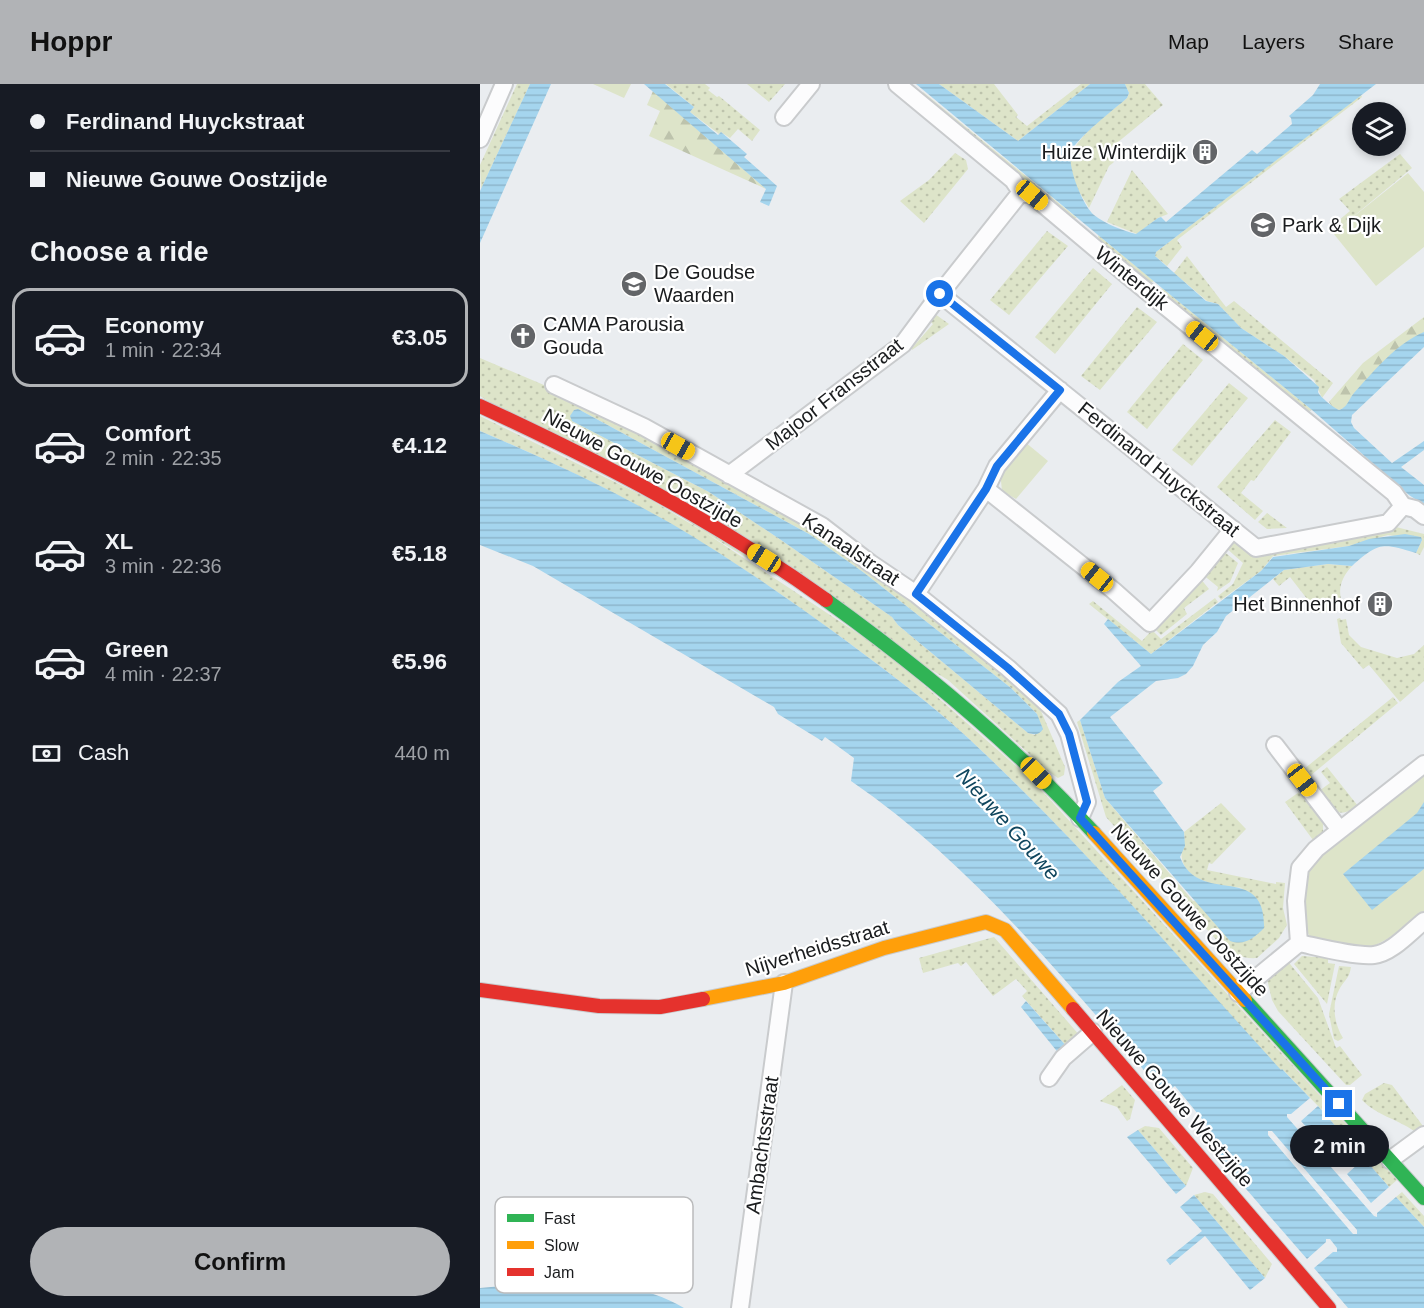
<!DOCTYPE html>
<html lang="en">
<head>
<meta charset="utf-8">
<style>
	:root { --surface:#171b24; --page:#242831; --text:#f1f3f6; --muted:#9ea1a6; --line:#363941; --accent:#b1b3b6 }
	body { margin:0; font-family:Arial,sans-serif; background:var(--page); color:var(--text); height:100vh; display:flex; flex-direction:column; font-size:22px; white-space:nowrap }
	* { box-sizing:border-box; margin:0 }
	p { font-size:20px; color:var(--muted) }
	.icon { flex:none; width:33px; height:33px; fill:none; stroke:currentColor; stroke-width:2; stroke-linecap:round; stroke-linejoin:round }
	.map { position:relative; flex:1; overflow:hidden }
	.sheet { display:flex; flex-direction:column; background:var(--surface); width:480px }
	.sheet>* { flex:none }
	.banner { display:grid; align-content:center; height:132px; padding:0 30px; background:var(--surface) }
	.tools { position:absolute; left:872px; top:18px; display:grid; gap:12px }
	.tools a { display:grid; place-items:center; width:54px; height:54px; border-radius:50%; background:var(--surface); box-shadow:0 3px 9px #0003; font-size:30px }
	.end { position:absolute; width:27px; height:27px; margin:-14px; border:8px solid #1a73e8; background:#fff; box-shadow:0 0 0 3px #fff }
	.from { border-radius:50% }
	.bubble { position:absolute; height:42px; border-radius:21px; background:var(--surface); box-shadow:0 3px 9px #0003; font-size:20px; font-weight:600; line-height:42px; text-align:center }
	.car { position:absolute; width:18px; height:36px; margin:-18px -9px; border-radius:8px; box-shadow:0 0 4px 2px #0007; background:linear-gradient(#f5c518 24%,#345 0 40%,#f5c518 0 76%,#345 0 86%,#f5c518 0) }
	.banner b { display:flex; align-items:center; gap:21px; height:57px; font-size:22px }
	.banner b+b { border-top:2px solid var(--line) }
	.banner i { width:15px; height:15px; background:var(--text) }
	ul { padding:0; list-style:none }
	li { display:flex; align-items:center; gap:18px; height:99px; margin:0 12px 9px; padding:0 18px; border:3px solid transparent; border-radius:18px }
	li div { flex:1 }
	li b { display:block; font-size:22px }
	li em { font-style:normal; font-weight:600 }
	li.active { border-color:var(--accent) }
	li>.icon { width:54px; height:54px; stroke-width:1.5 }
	h2 { padding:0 30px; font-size:27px; line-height:72px }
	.pay { display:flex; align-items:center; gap:15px; height:66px; padding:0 30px; font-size:22px }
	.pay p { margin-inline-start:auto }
	.cta { display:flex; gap:12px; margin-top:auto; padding:12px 30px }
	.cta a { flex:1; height:69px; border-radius:36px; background:var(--accent); color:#111; font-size:24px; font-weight:600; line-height:69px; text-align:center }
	header { display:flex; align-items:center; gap:36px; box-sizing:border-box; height:84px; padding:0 30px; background:var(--accent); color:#111 }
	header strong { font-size:28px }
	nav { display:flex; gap:33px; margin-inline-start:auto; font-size:21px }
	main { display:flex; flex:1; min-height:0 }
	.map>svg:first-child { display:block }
</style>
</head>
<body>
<header>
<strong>Hoppr</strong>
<nav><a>Map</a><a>Layers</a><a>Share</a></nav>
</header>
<main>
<section class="sheet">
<div class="banner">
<b><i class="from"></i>Ferdinand Huyckstraat</b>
<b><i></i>Nieuwe Gouwe Oostzijde</b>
</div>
<h2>Choose a ride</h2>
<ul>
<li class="active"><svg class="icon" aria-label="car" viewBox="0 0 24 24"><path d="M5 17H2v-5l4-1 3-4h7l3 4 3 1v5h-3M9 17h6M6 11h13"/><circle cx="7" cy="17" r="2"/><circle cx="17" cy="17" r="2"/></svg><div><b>Economy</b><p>1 min · 22:34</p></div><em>€3.05</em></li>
<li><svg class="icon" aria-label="car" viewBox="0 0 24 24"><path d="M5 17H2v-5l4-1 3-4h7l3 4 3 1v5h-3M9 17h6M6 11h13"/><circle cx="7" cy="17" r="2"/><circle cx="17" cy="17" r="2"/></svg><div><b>Comfort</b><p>2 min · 22:35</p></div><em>€4.12</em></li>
<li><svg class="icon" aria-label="car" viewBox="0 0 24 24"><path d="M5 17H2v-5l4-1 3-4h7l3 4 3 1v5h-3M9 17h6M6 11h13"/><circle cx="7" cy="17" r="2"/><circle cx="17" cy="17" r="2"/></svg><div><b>XL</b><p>3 min · 22:36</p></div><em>€5.18</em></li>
<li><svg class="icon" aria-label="car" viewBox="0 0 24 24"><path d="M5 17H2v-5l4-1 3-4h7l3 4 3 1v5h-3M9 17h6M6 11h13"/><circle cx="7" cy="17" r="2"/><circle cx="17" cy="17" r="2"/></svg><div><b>Green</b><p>4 min · 22:37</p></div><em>€5.96</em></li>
</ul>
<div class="pay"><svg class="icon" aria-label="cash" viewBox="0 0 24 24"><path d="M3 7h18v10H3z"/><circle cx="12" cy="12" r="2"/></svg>Cash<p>440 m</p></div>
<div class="cta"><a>Confirm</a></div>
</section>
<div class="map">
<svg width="944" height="1224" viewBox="0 0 944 1224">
	<defs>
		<pattern id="grass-dots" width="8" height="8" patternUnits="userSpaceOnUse" patternTransform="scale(1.5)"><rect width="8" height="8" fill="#dde4c9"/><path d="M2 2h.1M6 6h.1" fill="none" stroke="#bdc3ac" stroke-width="1.8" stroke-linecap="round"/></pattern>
		<pattern id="forest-firs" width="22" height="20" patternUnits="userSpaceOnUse" patternTransform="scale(1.5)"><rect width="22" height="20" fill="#dde4c9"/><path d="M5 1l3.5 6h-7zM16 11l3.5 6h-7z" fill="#bdc3ac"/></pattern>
		<pattern id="water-rules" width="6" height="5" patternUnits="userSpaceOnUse" patternTransform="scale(1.5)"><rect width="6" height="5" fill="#a5d5ee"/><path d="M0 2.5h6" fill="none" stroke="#8db6cc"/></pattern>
	</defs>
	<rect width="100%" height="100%" fill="#eaedf0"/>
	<path fill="url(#grass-dots)" fill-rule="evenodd" d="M37,0h13l-49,105 -1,-24z
		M186,0h39l5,4 -2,2 9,7 2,-1 41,34 -8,11 -14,-12 -8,9 -9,-6 -2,2 -29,-22 4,-5z
		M267,0h38l-16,18z
		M459,0h55l24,31 -2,2 11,9 54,-42h9l-72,57z
		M645,0h20l18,21 -57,47 8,10 -5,4 -20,42c-7,-12 -18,-27 -19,-42 -2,-26 39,-52 57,-68l2,-5z
		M443,8l154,126h-7l-147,-120z
		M881,11l1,2 -185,143 5,7 -15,19 -12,-10 1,-4z
		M475,69l11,7 2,9 -44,54 -24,-22 29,-21z
		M920,70l12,14 -69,57 -4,-5 11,-9 -11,-12z
		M652,86l36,44 -10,4 -21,16 -30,-12z
		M567,147l21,15 -59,69 -19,-15z
		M618,151l56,46 -5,3 -50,-41z
		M707,172l39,51 8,-6 99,82 -11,15 -8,-18 -30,-24 -43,-28 -23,-24 -11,-3 -33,-28z
		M613,184l19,16 -57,70 -20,-17z
		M682,204l150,122 -8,2 -144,-119z
		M657,223l20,15 -57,68 -19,-14z
		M455,230l14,10 -37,26v-2l21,-24 -5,-4z
		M703,260l20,16 -56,69 -20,-17z
		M0,274l71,30 93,48 179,99 86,64 107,84 25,28 24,56 -1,8 -6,3 -9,-6 -101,-92 -468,-284zM98,325l231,125 54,38 148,116 26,26 -2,21 -7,-2 -130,-108 -6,-8 -111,-77 -72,-48 -137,-71 2,-11z
		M749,299l19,15 -56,68 -20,-16z
		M0,332l188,92 218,144 147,129 364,399 -8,7 -71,-81 -35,-36 -2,1c-103,-113 -202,-230 -314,-334 -37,-34 -78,-64 -118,-94 -57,-42 -116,-83 -177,-118 -62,-36 -126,-66 -192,-94z
		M795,336l16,12 -37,49 -3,-1 -10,13 22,18 -8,9 -38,-33z
		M787,429l20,15 -20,1 -9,-7z
		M916,443l28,7v13l-4,8 -4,-2 6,-13 -34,-5 -39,11 -76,10 -12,15 -40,29 -3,-4 15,-12 10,-21 -18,-16 6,-5 4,-1 28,10z
		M742,466l16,13 -8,19 -13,9 1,-4 -16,-13z
		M848,480l24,2c-9,10 -14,20 -11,33l-5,2 2,8 -20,4 -28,-36 -11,9 -6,-7 11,-9z
		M720,494l9,11 -25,19 3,6 -26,21 -6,-6z
		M735,514l3,4 -67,52 -62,-50 4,-3 49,40 10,-11 9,9z
		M860,534l1,2 5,-1 3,16 12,12 36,11 17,-4 10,-9v36l-24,21 -31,-37 -6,4 -22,-26 -4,-24z
		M913,613l5,6 -88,73 -6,-7z
		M600,636l25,78 88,103 50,-13c-19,-2 -56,-4 -61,-29 -2,-8 4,-18 2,-27l37,-29 25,26 -34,35 -3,-1 -2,7 69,14v-2l9,1 -2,25 4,17 -8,13 -22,20c-14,1 -26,-4 -36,-13l-115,-128 -29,-95z
		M847,683l31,39c-5,4 -14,8 -20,6l-19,-21 11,-8 -9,-11z
		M822,706l21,28v14l-10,8 -28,-38z
		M514,853l87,100 -13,11 -46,-52 5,-5 -11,-12 -23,17 -27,-34 -5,4 -3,-3 -35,10 -4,-15z
		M822,872l26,2v5l7,1 -8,40 -33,-40z
		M806,875l32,39 18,50 4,-2 22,29 -12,10h-4l-68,-74 -6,-11 -5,-21z
		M859,882l12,1c-2,12 -5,11 -11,21 -9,15 -6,36 3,50l-5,3 -4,-2 -5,-25z
		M904,999l8,2 31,41 -9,5c-17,-12 -38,-16 -52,-31l3,-6z
		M642,1001l13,15 -5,19 -3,2 -10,-14 -17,-6z
		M665,1042l14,2 34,40 -7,18 -48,-56z
		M725,1108l8,2 59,70 -7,14 -71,-83z
		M922,1108l22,24v11l-28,-30z"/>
	<path fill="url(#forest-firs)" d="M173,7l113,98 -117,-53 11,-25 -13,-6z
		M944,233v15l-72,64 -6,11 -7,3 -6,-2 -4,-6 34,-39z"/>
	<path fill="#dde4c9" d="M113,0h38l-7,14z
		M928,89l16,19v55l-48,39 -43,-53z
		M545,358l23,19 -32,38 -14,-8 -2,-20z
		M944,685v142l-35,27 -19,10 -51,-6 -10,-7 -8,-15 6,-45 6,-15z"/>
	<path fill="url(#water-rules)" fill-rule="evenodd" d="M50,0h21l-71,159v-52z
		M164,0h21l29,23 -4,5 28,23 3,-3 26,22 -3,3 33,29 -8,20 -9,-4 6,-13z
		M436,0h23l79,57 72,-57h35l4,9 -2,5c-12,11 -51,40 -56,54 -4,15 12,54 23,63 11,9 30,16 42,19l22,-16 3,-1 5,5 86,-72 5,4 35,-30 -1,-6 -2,-2 24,-21 7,-11h56l-220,168 -1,4 51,45 12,3 23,24 43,28 35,31 -1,5c2,5 16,16 21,18 9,-3 9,-10 15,-17 19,-21 43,-50 70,-61v15l-72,68 -1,7 3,6 38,35 32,-22v9l-23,17 23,18v20l-15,-10 -97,-85 -150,-122z
		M98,325l231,125 54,38 148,116 26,26 6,15c-4,6 -8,6 -15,4l-130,-108 -6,-8 -111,-77 -72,-48 -137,-71 -2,-5 4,-6z
		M0,347c66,28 130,58 192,93 61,36 120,77 177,119 40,30 81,60 118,94 112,104 211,220 314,333l1,-1 28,29 -19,16h-4v3l87,99 3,1v-4l19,-16 28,30v81h-76l-34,-40 19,-16h4v-4l-7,-9h-4v3l-19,17 -108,-124 8,-10 -32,-39 -11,7c-98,-110 -190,-228 -313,-312l3,-23 -29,-21 -3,4 -44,-27 -4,-7 -241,-141 -53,-21zM788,1047h4l85,99v4h-4l-85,-99z
		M925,450l16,3 1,3 -6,13c-34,-10 -37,-11 -64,13l-24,-2 -44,6 -58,46 -9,16 -14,13 -10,21 -7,8 -8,4 -22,3 -46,36 53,66 -10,8 31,41 1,14 -5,11c19,50 86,4 84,71 -10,10 -19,18 -34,13l-125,-143 -25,-78 38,-38 23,-16 -37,-42 4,-5 43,35 110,-83 12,-14 76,-11 20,-7z
		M944,718v67l-52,41 -29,-36 74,-61z
		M546,917l42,47 -8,7 -39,-48z
		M838,1022l71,81 -18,16 -24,-29 12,-11 -20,-23 -12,11 -26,-30z
		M658,1046l48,56 -10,8 -49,-57z
		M714,1111l71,83 -15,12 -45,-54 -35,29 -4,-5 36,-29 -22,-24z
		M78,1197c43,0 89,5 126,27h-204v-20z"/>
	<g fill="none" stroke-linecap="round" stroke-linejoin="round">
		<g stroke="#c9cbcd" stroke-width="20">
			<path id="street" d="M417,0l116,96 8,12 11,3 95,80 267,218 9,13 12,3 9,7
				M304,33l27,-33
				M0,55l24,-55
				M460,210l316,254 132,-25 15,-17
				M74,301l90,42 178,99 48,37 46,31 92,74 51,46 10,20 18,68 -7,16
				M249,391l174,-131 37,-50 81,-102
				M506,405l127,101 37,33 48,-51 35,-43
				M436,510l70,-105 11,-23 63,-76
				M795,661l65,85
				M819,859l-3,-42 4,-33 16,-19 108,-85
				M819,859c19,4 56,14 75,12 18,-2 36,-23 50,-34
				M758,909l61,-50
				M569,994l14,-20 30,-26
				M910,1076l34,-25
				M260,1224l44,-325"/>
		</g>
		<g stroke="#c9cbcd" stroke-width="16">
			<path id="fast" d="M346,516c96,69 188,145 268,233
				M765,916l179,198"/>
		</g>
		<g stroke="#c9cbcd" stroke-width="16">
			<path id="slow" d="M614,749l151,167
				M223,915l81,-16 100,-35 102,-26 19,8 68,79"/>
		</g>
		<g stroke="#c9cbcd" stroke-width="16">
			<path id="jam" d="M0,322c121,56 238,116 346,194
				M0,906l119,16 61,1 43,-8
				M593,925l256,299"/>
		</g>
		<use href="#street" stroke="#fcfcfd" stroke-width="16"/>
		<use href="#fast" stroke="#30b455" stroke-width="14"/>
		<use href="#slow" stroke="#ff9f0a" stroke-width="14"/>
		<use href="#jam" stroke="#e5322d" stroke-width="14"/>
	</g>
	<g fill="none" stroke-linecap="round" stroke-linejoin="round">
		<path stroke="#1a73e8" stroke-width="8" d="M460,210l120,96 -63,76 -11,23 -70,105 92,74 51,46 10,20 18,68 -7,16 259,286"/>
	</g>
	<defs>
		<g id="building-disc" transform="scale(1.35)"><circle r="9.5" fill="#636568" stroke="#fff"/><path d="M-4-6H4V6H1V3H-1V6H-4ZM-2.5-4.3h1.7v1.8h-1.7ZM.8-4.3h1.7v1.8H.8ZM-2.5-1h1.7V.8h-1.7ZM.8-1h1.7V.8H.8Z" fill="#fff"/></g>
		<g id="school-disc" transform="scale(1.35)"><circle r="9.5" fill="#636568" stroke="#fff"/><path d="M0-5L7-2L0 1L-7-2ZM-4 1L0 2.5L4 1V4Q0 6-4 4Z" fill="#fff"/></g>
		<g id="church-disc" transform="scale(1.35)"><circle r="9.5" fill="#636568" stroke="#fff"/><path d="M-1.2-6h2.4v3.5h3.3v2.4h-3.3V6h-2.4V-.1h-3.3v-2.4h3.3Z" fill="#fff"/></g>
	</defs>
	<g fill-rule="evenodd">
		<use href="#building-disc" x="725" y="68"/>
		<use href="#school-disc" x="783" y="141"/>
		<use href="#school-disc" x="154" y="200"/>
		<use href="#church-disc" x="43" y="252"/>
		<use href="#building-disc" x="900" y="520"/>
	</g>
	<g text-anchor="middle" stroke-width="4.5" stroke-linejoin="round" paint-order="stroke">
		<g font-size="20" fill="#1a1c1e" stroke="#fff" text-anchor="start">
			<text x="706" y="75" text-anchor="end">Huize Winterdijk</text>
			<text x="802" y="148">Park &amp; Dijk</text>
			<text x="174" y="195">De Goudse<tspan x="174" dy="23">Waarden</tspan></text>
			<text x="63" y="247">CAMA Parousia<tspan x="63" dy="23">Gouda</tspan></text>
			<text x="880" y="527" text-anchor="end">Het Binnenhof</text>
		</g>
		<g font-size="20" fill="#1a1c1e" stroke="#fff">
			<text transform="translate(652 194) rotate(39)" y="7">Winterdijk</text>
			<text transform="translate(354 310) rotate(-38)" y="7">Majoor Fransstraat</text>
			<text transform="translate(163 384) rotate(29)" y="7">Nieuwe Gouwe Oostzijde</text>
			<text transform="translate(679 385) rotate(39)" y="7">Ferdinand Huyckstraat</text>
			<text transform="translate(371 465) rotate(34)" y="7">Kanaalstraat</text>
			<text transform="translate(710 826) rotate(48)" y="7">Nieuwe Gouwe Oostzijde</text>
			<text transform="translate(337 864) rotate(-17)" y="7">Nijverheidsstraat</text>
			<text transform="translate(695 1014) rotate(49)" y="7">Nieuwe Gouwe Westzijde</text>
			<text transform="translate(282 1061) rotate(-82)" y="7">Ambachtsstraat</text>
		</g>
		<g font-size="21" font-style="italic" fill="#0f465e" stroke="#fff">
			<text transform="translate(528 740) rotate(48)" y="7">Nieuwe Gouwe</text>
		</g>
	</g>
	<rect x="15" y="1113" width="198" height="96" rx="9" fill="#fff" stroke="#babbbc" stroke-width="1.5"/>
	<rect x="27" y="1130" width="27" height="8" fill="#30b455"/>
	<rect x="27" y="1157" width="27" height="8" fill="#ff9f0a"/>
	<rect x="27" y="1184" width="27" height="8" fill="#e5322d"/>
	<g font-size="16" fill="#1a1c1e">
		<text x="64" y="1140">Fast</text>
		<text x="64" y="1167">Slow</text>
		<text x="64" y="1194">Jam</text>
	</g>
</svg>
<div class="tools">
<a><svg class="icon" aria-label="layers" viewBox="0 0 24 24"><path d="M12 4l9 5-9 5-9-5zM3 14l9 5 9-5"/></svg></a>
</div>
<i class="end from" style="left:460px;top:210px"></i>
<i class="end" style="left:859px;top:1020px"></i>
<div class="bubble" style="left:810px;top:1041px;width:99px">2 min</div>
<i class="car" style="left:552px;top:111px;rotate:130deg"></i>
<i class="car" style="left:722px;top:252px;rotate:309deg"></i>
<i class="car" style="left:198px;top:362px;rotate:119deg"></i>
<i class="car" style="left:284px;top:474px;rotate:302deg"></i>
<i class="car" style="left:617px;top:493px;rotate:309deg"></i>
<i class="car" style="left:556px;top:689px;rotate:136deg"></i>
<i class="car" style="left:822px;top:696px;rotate:142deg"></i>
</div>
</main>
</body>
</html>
